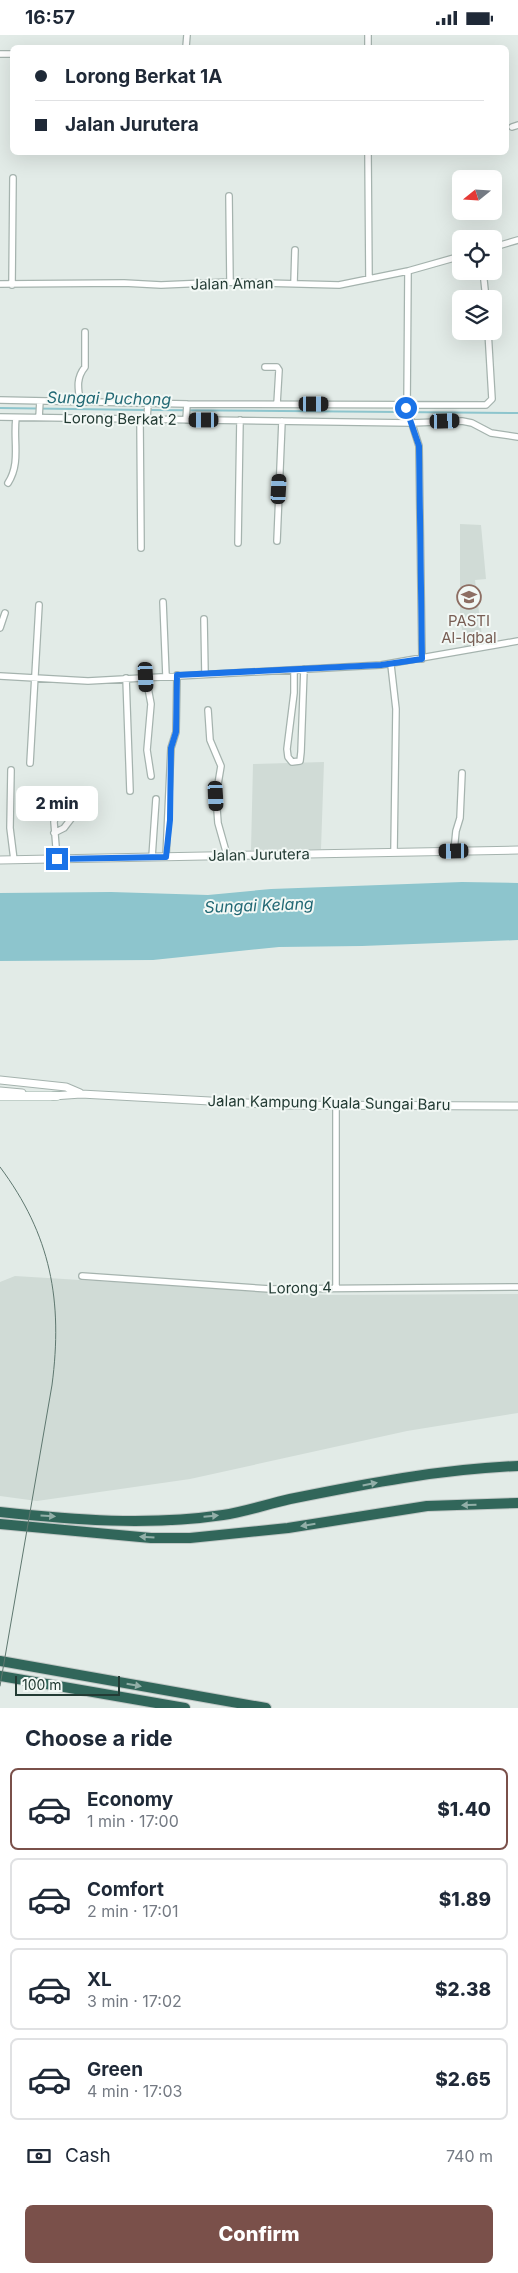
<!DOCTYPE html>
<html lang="en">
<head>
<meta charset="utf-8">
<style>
	:root { --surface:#fff; --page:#f2f2f3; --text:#1f2937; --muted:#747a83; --line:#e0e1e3; --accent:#7a504a }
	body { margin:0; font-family:Inter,sans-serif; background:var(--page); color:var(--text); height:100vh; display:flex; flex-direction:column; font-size:19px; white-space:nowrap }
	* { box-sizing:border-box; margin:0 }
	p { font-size:16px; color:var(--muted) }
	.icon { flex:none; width:28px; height:28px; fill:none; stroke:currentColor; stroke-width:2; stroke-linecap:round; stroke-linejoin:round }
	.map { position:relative; height:1673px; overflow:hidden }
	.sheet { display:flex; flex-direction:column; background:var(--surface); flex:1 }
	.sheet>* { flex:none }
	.top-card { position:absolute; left:10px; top:10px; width:499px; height:110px; border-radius:8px; box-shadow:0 5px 20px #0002; display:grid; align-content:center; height:110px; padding:0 25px; background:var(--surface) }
	.needle { width:32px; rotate:252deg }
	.fabs { position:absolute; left:452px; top:135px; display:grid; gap:10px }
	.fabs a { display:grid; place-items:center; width:50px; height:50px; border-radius:8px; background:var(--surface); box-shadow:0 5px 20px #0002; font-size:25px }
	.scale { position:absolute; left:15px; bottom:12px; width:105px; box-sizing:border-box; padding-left:5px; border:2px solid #233b34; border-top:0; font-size:14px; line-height:18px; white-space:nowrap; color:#233b34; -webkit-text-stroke:4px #f2f8f5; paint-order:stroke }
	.end { position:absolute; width:22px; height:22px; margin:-11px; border:6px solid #1a73e8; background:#fff; box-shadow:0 0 0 2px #fff }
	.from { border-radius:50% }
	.bubble { position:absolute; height:35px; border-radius:8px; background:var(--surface); box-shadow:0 5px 20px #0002; font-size:16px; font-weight:800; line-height:35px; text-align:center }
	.car { position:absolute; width:15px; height:30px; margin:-15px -8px; border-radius:6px; box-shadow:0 0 4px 1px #0007; background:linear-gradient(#222 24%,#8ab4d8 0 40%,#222 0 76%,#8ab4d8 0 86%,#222 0) }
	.top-card b { display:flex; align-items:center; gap:18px; height:48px; font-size:19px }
	.top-card b+b { border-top:1px solid var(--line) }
	.top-card i { width:12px; height:12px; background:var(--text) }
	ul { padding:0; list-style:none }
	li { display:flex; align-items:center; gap:15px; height:82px; margin:0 10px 8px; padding:0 15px; border:2px solid var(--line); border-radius:8px }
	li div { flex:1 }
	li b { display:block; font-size:19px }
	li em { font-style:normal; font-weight:800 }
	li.selected { border-color:var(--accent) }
	li>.icon { width:45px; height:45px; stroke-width:1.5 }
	h2 { padding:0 25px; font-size:22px; line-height:60px }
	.pay { display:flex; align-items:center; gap:12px; height:55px; padding:0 25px; font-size:19px }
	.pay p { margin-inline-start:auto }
	.cta { display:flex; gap:10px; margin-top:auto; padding:10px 25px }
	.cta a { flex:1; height:58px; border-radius:8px; background:var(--accent); color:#fff; font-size:20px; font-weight:800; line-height:58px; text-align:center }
	.status { display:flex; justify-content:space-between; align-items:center; height:35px; padding:0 25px; background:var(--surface); direction:ltr }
	.status svg { height:14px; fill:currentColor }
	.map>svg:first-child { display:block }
</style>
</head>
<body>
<div class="status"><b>16:57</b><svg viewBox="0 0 49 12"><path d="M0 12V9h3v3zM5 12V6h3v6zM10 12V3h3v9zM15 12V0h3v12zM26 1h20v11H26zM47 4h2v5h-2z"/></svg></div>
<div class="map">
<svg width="518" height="1673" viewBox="0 0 518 1673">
	<rect width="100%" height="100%" fill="#e2ebe7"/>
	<path fill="#d0dbd6" d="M460,489l21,1 5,54 -11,1 8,64 -19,2 -4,-31z
		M324,727l-3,87 -70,1 2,-86z
		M15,1241l312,19 191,-1v119l-111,18 -217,48 -153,22 -37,-5v-214z"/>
	<path fill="#8dc5cd" d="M462,847l56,1v57l-156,6 -83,1 -126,13 -153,1v-68l111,-1 97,3 63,-6z"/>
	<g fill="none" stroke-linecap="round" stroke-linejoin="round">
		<path stroke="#8dc5cd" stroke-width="2" d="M0,373l145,2
			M150,375l368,3"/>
		<g stroke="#a5b3ae" stroke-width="8">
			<path id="minor" d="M186,12l1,-12
				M368,12v-12
				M0,19h12
				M512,92l6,-2
				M368,118l1,126
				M229,161l1,86
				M494,212l24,-7
				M408,236l-1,137 12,38 3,213
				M483,236l3,28
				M294,248l1,-33
				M0,249l124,-1 37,2 69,-3 109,3 69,-14 53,-15
				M12,250l1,-107
				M265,332h12l2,3 -2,34
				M0,365l187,4 299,1 6,-6 -4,-68
				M80,366c-2,-13 -4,-23 5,-34v-35
				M0,382l411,6 51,-2 10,2 19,10 27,4
				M39,382l1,-16
				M140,385l1,128
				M147,385l1,-17
				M186,385l1,-16
				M8,448c13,-20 5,-42 8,-65
				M277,506l5,-120
				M238,508l2,-123
				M163,567l3,74
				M204,584l1,55
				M0,593l5,-15
				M391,630l5,44 -2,143
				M294,635v23l-7,56 1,8 4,5 8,-1 1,-9 3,-83
				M0,641l88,5 293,-16 137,-24
				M146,642l5,27 -4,46 4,26
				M126,643l4,113
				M208,675l2,30 11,26 -5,30 2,27 9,32
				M30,728l9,-158
				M11,735l-1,58 4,32
				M54,798l10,-5 13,-17
				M454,816l2,-20 4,-13 2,-45
				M152,822l4,-58
				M166,822l5,-109 5,-16 1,-57
				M57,824l-3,-37 5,-21
				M336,1070v182
				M82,1241l188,13 248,-2"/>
		</g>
		<g stroke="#a5b3ae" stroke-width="9">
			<path id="tertiary" d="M0,825l518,-10
				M0,1045l66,7 14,6
				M0,1056l22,2
				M53,1061l28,-2 202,11 235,1"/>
		</g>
		<g stroke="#a1b6ae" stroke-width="9">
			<path id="secondary" d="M0,1061h57"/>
		</g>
		<g stroke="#c1c8c6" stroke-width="12">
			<path id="motorway" d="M0,1477c73,8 149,14 223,3 22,-3 44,-11 67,-16 75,-15 151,-30 228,-33
				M0,1489l151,14h39l98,-10 139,-22 91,-3
				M0,1626l266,47
				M0,1641l185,32"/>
		</g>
		<use href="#minor" stroke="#fff" stroke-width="5.5"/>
		<use href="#tertiary" stroke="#fff" stroke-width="7"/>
		<use href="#secondary" stroke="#fff" stroke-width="8"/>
		<use href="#motorway" stroke="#31665a" stroke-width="10"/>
		<path stroke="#5e776f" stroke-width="1" d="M0,1132c51,68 63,134 52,218l-52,301"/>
	</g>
	<defs><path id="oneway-solid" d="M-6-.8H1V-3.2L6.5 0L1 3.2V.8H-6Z" transform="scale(1.25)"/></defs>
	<g fill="#92afa8">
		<use href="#oneway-solid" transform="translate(370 1449) rotate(-11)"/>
		<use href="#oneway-solid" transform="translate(469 1470) rotate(178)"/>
		<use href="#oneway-solid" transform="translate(48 1481) rotate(3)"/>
		<use href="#oneway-solid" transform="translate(211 1481) rotate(-5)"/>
		<use href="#oneway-solid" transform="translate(308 1490) rotate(171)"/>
		<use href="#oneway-solid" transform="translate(147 1502) rotate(-176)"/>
		<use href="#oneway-solid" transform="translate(134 1650) rotate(10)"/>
	</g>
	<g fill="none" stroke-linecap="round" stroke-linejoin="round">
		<path stroke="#1a73e8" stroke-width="6" d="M57,824l109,-2 4,-37 1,-72 5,-16 1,-57 204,-10 41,-6 -3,-213 -13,-38"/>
	</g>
	<defs>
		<g id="school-ring" transform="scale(1.25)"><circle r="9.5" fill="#f2f8f5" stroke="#8d6e63" stroke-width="1.5"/><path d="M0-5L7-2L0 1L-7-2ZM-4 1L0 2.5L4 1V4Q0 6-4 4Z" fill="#8d6e63"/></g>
	</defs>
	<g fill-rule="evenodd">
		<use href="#school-ring" x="469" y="562"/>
	</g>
	<g text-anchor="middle" stroke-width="4" stroke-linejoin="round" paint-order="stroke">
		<g font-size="15" fill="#233b34" stroke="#f2f8f5">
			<text transform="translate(232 249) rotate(-1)" y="5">Jalan Aman</text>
			<text transform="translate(120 384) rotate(1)" y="5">Lorong Berkat 2</text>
			<text transform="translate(259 820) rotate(-1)" y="5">Jalan Jurutera</text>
			<text transform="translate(329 1068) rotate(1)" y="5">Jalan Kampung Kuala Sungai Baru</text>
			<text transform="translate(300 1253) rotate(-1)" y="5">Lorong 4</text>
		</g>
		<g font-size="15" fill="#785e54" stroke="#f2f8f5">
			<text x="469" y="591">PASTI<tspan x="469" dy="17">Al-Iqbal</tspan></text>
		</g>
		<g font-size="16" font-style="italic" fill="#216874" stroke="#f2f8f5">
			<text transform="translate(109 363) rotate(1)" y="6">Sungai Puchong</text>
			<text transform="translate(259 870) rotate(-2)" y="6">Sungai Kelang</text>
		</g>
	</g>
</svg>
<div class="fabs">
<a><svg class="needle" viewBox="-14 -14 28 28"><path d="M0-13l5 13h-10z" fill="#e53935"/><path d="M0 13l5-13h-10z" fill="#747a83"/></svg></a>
<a><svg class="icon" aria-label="locate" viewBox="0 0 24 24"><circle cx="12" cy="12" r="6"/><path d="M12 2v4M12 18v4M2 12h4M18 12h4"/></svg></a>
<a><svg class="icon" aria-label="layers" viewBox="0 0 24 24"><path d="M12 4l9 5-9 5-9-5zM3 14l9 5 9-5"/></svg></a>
</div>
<div class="scale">100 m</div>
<i class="end from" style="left:406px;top:373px"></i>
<i class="end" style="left:57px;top:824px"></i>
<div class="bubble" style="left:16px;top:751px;width:82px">2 min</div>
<i class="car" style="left:314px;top:369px;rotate:90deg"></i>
<i class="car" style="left:204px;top:385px;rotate:270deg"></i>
<i class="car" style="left:445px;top:386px;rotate:88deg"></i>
<i class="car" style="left:279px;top:454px;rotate:3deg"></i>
<i class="car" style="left:146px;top:642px;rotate:177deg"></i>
<i class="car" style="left:216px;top:761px;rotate:177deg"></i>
<i class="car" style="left:454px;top:816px;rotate:269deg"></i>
<div class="top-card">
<b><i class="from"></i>Lorong Berkat 1A</b>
<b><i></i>Jalan Jurutera</b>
</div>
</div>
<section class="sheet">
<h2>Choose a ride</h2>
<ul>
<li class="selected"><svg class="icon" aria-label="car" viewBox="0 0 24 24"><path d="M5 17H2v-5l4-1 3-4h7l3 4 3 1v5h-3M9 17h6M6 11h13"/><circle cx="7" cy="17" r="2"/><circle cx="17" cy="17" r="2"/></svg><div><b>Economy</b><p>1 min · 17:00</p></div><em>$1.40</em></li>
<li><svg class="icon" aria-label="car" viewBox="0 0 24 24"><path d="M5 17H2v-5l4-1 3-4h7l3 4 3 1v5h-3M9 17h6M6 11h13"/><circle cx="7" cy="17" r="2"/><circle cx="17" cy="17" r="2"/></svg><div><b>Comfort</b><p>2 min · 17:01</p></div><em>$1.89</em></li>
<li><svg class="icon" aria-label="car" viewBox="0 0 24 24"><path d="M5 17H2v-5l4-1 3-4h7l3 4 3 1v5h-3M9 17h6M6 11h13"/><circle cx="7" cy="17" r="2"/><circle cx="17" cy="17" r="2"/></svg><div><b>XL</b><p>3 min · 17:02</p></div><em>$2.38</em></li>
<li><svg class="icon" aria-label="car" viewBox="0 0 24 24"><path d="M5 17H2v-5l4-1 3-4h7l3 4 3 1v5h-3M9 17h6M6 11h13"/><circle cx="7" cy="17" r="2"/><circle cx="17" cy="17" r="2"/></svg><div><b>Green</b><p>4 min · 17:03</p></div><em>$2.65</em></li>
</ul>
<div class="pay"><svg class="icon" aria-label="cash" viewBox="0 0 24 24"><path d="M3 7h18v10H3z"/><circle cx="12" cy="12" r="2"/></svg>Cash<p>740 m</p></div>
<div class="cta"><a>Confirm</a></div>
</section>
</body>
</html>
